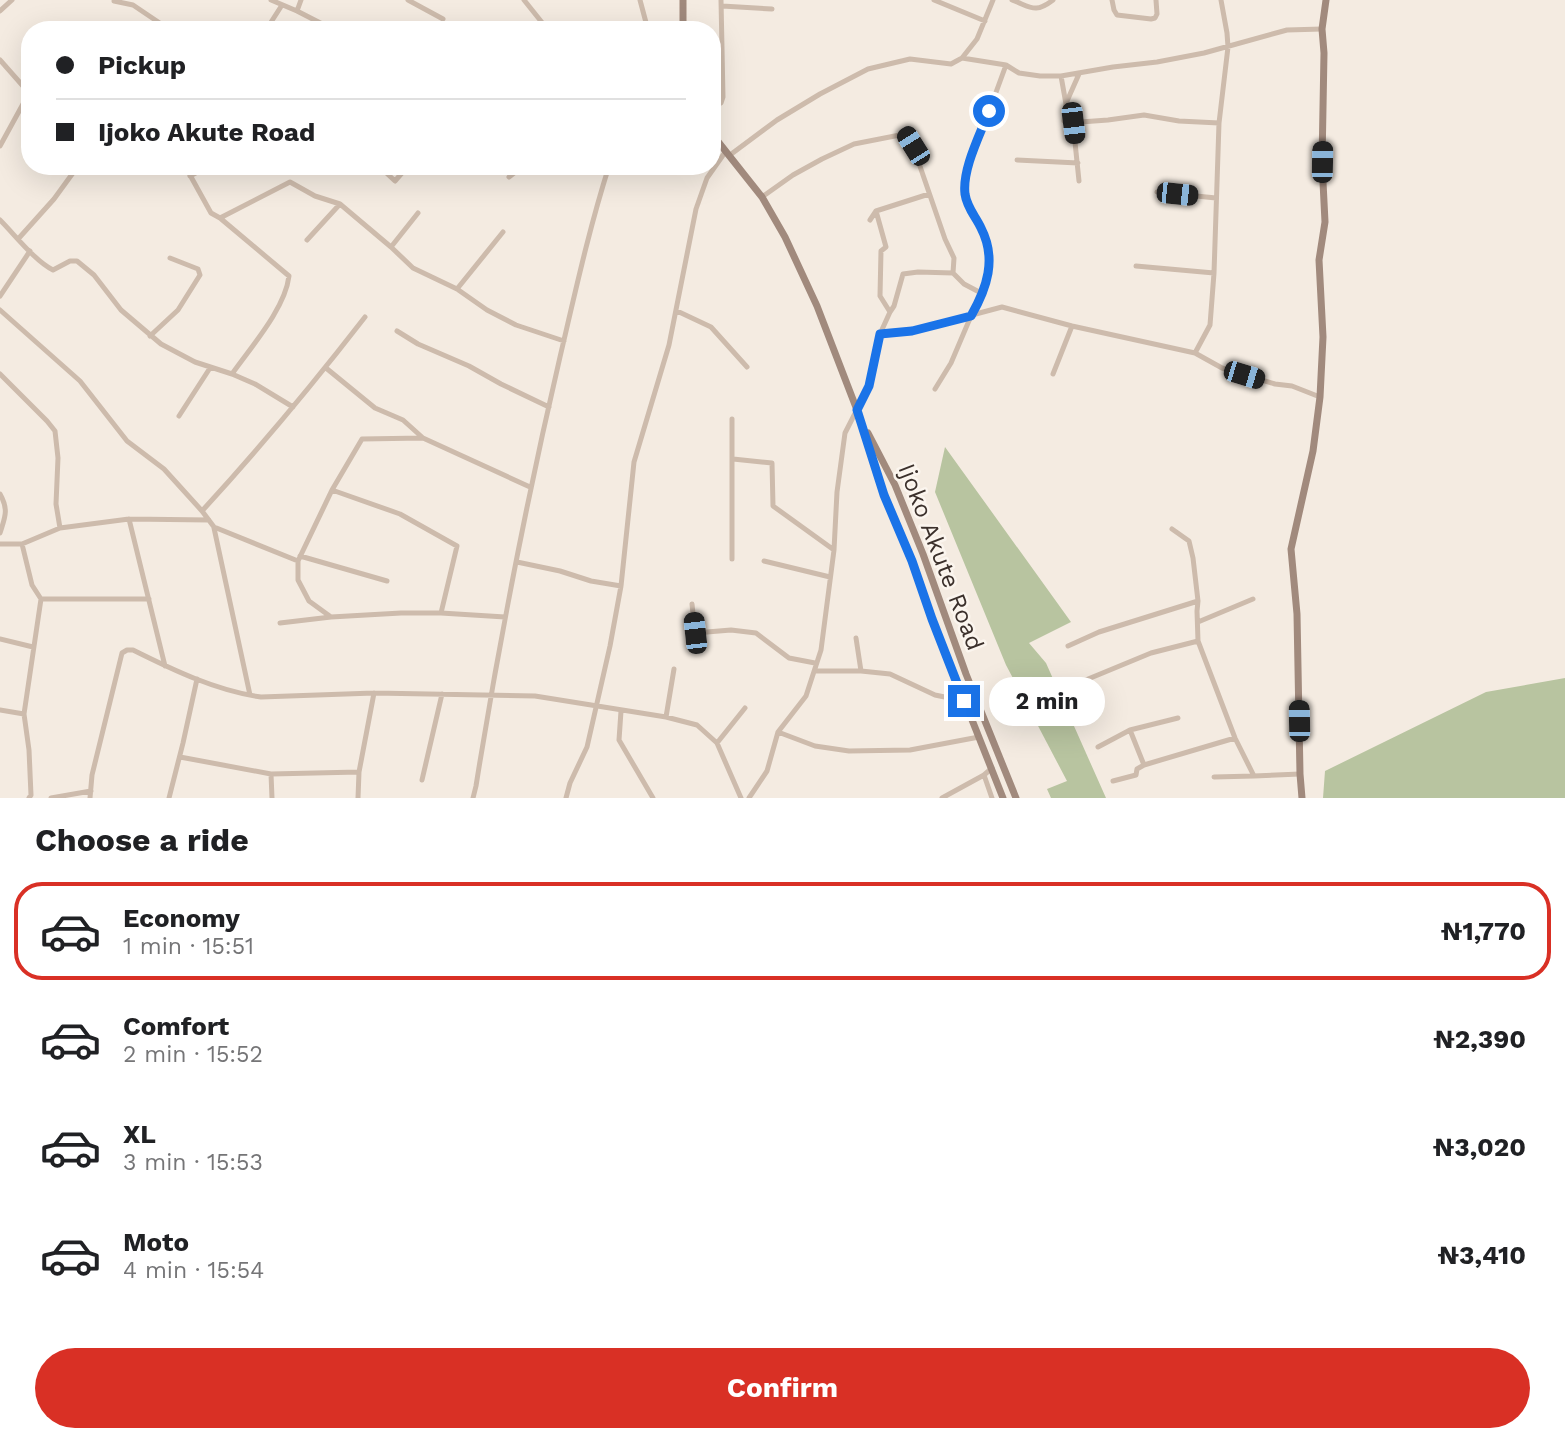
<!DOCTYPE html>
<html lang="en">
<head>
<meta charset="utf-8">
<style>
	:root { --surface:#fff; --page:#f2f2f2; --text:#202124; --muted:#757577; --line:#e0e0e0; --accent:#d93025 }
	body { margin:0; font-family:"Work Sans",sans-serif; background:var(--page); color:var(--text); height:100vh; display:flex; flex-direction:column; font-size:26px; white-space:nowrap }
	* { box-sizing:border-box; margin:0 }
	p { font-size:23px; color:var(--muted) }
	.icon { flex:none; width:38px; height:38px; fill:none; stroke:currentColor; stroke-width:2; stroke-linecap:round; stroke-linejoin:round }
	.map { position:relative; height:798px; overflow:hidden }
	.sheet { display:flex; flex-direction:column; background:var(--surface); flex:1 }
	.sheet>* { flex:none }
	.hud { position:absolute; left:21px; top:21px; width:700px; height:154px; border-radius:28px; box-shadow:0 7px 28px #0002; display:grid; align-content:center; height:154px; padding:0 35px; background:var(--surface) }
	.end { position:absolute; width:32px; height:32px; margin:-16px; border:9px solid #1a73e8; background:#fff; box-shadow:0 0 0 4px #fff }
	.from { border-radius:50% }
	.bubble { position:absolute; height:49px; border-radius:24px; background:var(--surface); box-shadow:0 7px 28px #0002; font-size:23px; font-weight:700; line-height:49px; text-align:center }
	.car { position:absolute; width:21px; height:42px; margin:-21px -10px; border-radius:9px; box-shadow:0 0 5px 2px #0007; background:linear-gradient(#222 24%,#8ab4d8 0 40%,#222 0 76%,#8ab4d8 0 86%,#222 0) }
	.hud b { display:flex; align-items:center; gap:24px; height:66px; font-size:26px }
	.hud b+b { border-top:2px solid var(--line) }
	.hud i { width:18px; height:18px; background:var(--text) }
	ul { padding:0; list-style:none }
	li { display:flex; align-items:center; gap:21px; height:98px; margin:0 14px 10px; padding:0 21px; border:4px solid transparent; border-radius:28px }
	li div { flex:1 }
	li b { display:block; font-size:26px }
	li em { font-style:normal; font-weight:700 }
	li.on { border-color:var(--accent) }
	li>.icon { width:63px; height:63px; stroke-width:1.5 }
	h2 { padding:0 35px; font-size:32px; line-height:84px }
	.action { display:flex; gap:14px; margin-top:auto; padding:14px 35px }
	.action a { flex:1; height:80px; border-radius:42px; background:var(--accent); color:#fff; font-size:28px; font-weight:700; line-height:80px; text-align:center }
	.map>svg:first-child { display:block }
</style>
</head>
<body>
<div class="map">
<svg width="1565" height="798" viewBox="0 0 1565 798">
	<rect width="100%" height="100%" fill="#f4ebe1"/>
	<path fill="#b8c4a0" d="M945,447l126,175 -42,21 17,20 60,135h-55l-4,-9 20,-8 -61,-116 -71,-173z
		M1565,678v120h-242l2,-27 161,-79z"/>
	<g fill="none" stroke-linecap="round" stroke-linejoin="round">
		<path stroke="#cdbbac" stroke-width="5" d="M271,0l26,11 37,19
			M408,0l35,19
			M524,0l24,30
			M640,0l8,30
			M934,0l51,21
			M1012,0c19,7 23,14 41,0
			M1112,0l2,10 3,5 34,4 4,-1 2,-4 -1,-14
			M114,1l19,4 37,25
			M722,6l50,3
			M0,11l12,-11
			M297,11l4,-11
			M76,26l1,4
			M266,30l16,-25
			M962,58l44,7 13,8 21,3h21l52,-9 44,-5 47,-9 83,-23 35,-1
			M0,60l30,34
			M1061,76l5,28 -2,17 3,2 41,-3 36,-5 35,6 40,2
			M1067,101l12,-27
			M712,105l9,-2 2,-6 -2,-97
			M1073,123l6,58
			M0,146l29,-53
			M730,155l47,-35 43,-26 48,-25 42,-10 41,5 11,-6 15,-19 16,-39
			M1017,160l61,3
			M185,166l26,47 9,5 69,58c-4,33 -38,71 -57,98
			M379,166l16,15 13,-15
			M463,166l2,4
			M190,176l19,-10
			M509,177l14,-11
			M1157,192l59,6
			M762,197l31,-22 29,-16 32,-15 51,-10 8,12 32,93 9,19 -1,15
			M876,211l10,36 -5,4 -1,45 10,16
			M220,218l70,-36 25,14 25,8 51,43 22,21 44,21 30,21 29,15 48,16
			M0,220c15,15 35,41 53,50l17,-9h7l17,14 27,35 40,34 34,18 37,12 23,10 38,23
			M870,220l6,-9 53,-17
			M19,238l35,-39 24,-33
			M307,240l33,-36
			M391,247l27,-34
			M1136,266l78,7
			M457,289l46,-57
			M0,296l30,-45
			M0,310l80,71 47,60 37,28 38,42 12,16 84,34
			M677,311l34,16 36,40
			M397,331l21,13 51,22 32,18 48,23
			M880,334l10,-22 4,-6 9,-32 15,-2 35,1 11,11 19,10
			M150,336l28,-26 22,-35 -2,-6 -28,-11
			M1195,353l15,-28 4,-52 5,-150 9,-76 -1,-14 -6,-33
			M326,368l49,40 28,12 20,18
			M0,374l47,47 8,10 3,27 -2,46 4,24
			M1053,374l19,-48
			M935,389l16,-26 20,-47 12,-22 6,-21 -3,-34 -6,-14 -9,-12 -6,-17v-19l41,-112
			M179,416l31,-48
			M733,459l39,4 1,43 61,44
			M332,490l68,24 57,32 -16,67
			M0,494c9,16 5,23 0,39
			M202,511c57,-62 111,-127 163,-194
			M129,519l36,147
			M214,528l36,167
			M1172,529l17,12 4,17 5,43 -1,10 1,30 37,97 19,38 46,-2
			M0,544h22l38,-16 69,-9 80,1
			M22,544l10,41 9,14 -17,115 5,36 2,45 -2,3
			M300,556l87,25
			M732,559v-140
			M764,561l66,16
			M517,562l43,9 31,10 30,5
			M41,599h108
			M692,604l3,29 36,-3 25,3 33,25 26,5
			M505,617l-64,-4h-40l-70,4 -22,-16 -11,-21v-19l34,-71 30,-51 61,-1 107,49
			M1198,622l55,-23
			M280,623l51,-6
			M856,638l5,33
			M0,639l33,8
			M1068,646l31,-14 99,-31
			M815,671h46l29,3 45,21 29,6
			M1076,684l75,-31 47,-12
			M0,710l24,4
			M621,711l-2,29 34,58
			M666,717l8,-48
			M1130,730l48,-12
			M778,732l37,14 34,5 61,-1 69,-13
			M717,743l28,-35
			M1098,747l32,-17 14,35
			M180,757l91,17 88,-2
			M271,774l1,24
			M984,775l8,23
			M1214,777l40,-1
			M422,780l20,-86
			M1113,781l23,-6 1,-6 7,-4 91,-27
			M51,798l40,-7
			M90,798l2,-23 30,-122 5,-3h6c40,20 84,41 128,47l113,-4 161,3 131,21 31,8 20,18 24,55
			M169,798l14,-55 14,-64
			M358,798l1,-26 15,-79
			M473,798l3,-12c23,-144 51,-287 84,-429 15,-64 29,-128 49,-191
			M566,798l4,-15 17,-36 23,-101 11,-60 13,-124 35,-117 27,-136 11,-31 19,-27
			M749,798l18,-27 11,-39 28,-36 15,-46 13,-100 3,-58 8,-59 24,-47 11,-52 32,-3 90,-24 70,19 123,27 27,15 53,16 17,2 28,11
			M942,798l42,-23 8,-7"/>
		<path stroke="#a18a7d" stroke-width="7" d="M683,30v-30
			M712,134l50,63 23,40 32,69 40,104 27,85 28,66 20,58 71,179
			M868,433l27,52 28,69 43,120 50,124
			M1302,798l-2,-24 -3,-160 -6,-65 22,-98 7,-54 3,-60 -4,-77 6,-38 -3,-60 2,-109 -2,-24 4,-29"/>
	</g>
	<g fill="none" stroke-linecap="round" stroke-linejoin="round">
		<path stroke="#1a73e8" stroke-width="9" d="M964,701l-32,-82 -20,-58 -28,-66 -27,-85 12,-24 11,-52 32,-3 59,-15c16,-28 26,-57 10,-88 -5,-11 -14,-20 -16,-34 -3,-25 15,-59 24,-83"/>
	</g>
	<g text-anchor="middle" stroke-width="5" stroke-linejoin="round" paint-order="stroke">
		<g font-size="24" fill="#3b302b" stroke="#fbf5ee">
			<text transform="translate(941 557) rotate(69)" y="8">Ijoko Akute Road</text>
		</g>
	</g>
</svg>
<i class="end from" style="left:989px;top:111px"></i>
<i class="end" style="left:964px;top:701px"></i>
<div class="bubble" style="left:989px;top:677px;width:116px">2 min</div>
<i class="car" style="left:1073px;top:123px;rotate:173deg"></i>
<i class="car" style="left:913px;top:146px;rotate:328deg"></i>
<i class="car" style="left:1322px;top:162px;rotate:1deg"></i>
<i class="car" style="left:1177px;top:194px;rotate:96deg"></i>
<i class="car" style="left:1244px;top:375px;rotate:107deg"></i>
<i class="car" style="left:695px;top:633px;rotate:354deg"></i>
<i class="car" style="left:1299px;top:721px;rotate:359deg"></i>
<div class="hud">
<b><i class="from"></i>Pickup</b>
<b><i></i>Ijoko Akute Road</b>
</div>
</div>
<section class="sheet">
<h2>Choose a ride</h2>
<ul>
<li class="on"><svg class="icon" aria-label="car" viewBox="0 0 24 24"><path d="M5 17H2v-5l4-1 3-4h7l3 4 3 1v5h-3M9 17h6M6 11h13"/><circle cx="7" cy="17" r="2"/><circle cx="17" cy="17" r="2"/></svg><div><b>Economy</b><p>1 min · 15:51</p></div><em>₦1,770</em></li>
<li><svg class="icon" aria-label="car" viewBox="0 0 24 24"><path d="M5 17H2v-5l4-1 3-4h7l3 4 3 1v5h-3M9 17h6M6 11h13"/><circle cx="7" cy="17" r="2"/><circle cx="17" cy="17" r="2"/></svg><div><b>Comfort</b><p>2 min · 15:52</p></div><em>₦2,390</em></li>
<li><svg class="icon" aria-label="car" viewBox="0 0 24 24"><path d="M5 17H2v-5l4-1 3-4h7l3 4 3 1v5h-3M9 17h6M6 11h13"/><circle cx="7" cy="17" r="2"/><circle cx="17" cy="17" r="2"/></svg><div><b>XL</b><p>3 min · 15:53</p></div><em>₦3,020</em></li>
<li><svg class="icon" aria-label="car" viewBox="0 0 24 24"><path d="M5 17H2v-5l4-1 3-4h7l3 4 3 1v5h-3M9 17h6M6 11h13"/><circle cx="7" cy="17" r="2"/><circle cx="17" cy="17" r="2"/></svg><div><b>Moto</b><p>4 min · 15:54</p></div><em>₦3,410</em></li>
</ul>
<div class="action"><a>Confirm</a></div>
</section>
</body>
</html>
